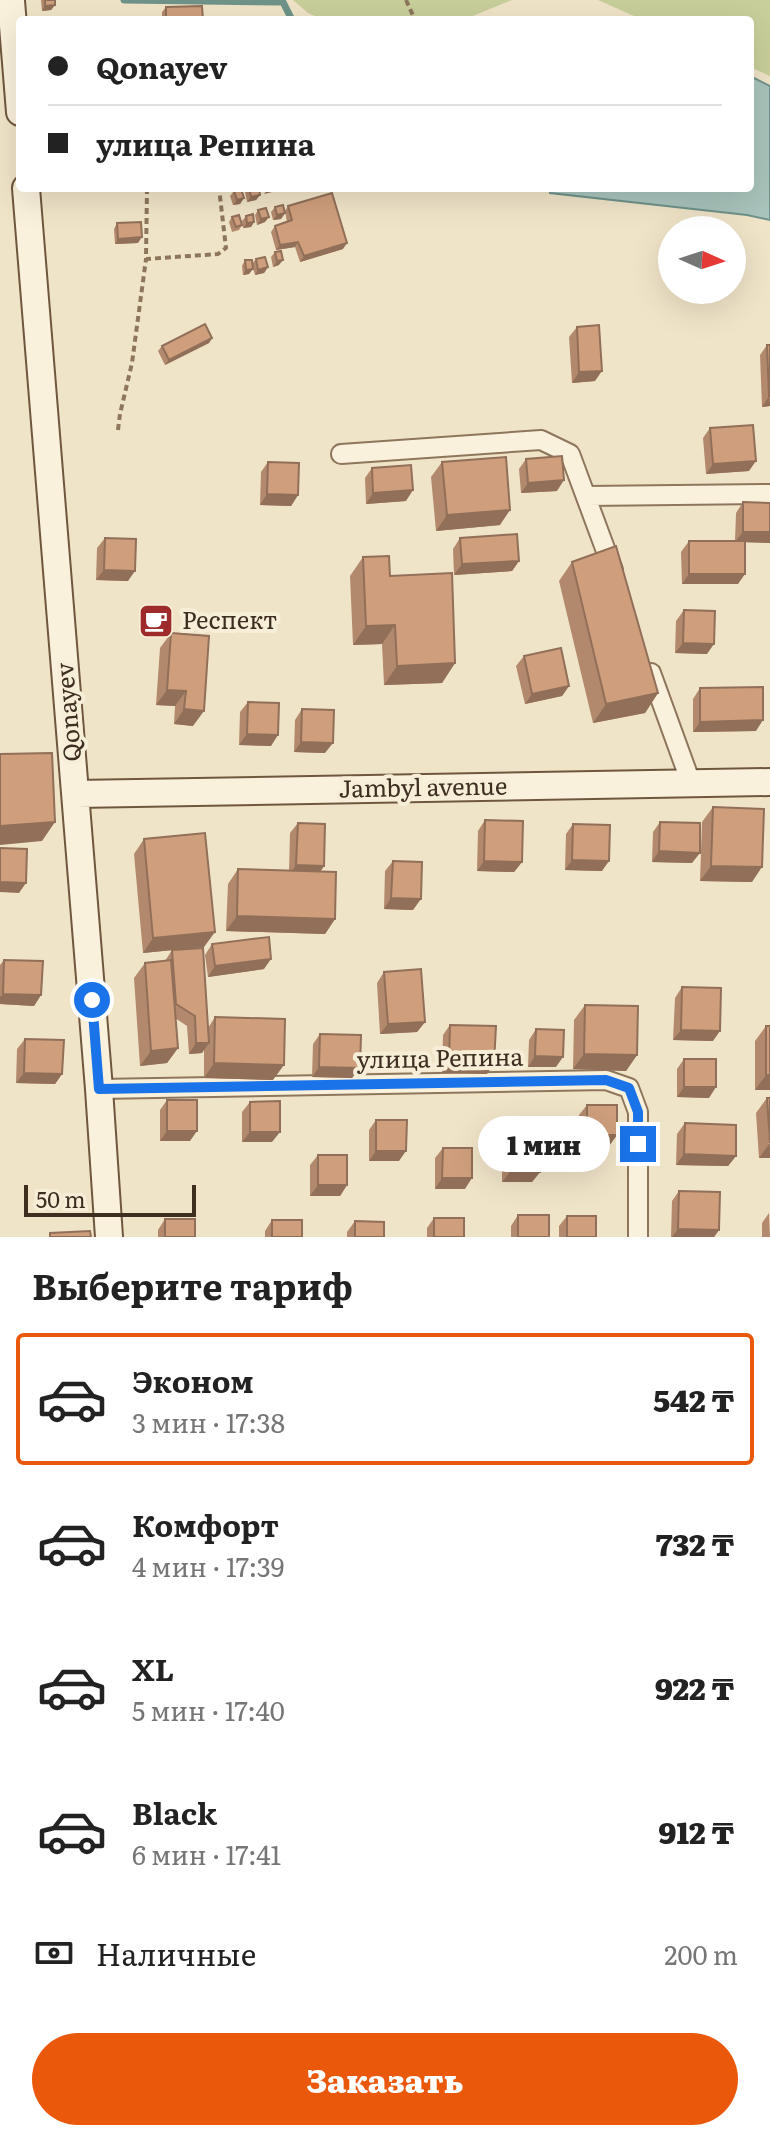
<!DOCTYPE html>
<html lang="ru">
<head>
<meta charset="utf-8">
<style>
	:root { --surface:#fff; --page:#f6f6f6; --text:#222; --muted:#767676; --line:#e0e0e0; --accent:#ea580c }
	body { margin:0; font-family:Literata,serif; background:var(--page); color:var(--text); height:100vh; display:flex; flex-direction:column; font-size:30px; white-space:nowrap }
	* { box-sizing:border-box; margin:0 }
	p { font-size:26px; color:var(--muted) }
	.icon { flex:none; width:44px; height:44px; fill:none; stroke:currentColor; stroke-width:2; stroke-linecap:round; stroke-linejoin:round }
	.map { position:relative; height:1237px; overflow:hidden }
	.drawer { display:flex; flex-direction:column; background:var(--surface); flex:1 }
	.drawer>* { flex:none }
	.hud { position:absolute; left:16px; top:16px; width:738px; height:176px; border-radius:8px; box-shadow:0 8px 32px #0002; display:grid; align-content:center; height:176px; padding:0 32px; background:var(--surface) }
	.needle { width:52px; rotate:93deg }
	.tools { position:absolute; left:658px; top:216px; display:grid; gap:16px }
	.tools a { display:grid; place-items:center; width:88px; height:88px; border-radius:50%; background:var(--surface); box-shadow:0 8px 32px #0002; font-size:40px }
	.scale { position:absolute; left:24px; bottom:20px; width:172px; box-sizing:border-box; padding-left:8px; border:4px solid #3d2e20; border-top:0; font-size:22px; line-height:28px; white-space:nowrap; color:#3d2e20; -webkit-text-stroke:6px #f7eed8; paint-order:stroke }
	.end { position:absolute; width:36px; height:36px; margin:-18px; border:10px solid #1a73e8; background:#fff; box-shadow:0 0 0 4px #fff }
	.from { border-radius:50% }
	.bubble { position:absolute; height:56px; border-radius:28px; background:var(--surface); box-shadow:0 8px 32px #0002; font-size:26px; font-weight:800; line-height:56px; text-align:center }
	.hud b { display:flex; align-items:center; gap:28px; height:76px; font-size:30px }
	.hud b+b { border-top:2px solid var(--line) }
	.hud i { width:20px; height:20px; background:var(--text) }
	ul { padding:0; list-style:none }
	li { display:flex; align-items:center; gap:24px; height:132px; margin:0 16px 12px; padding:0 16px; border:4px solid transparent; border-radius:8px }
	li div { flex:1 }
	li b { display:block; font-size:30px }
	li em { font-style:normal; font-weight:800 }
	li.active { border-color:var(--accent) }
	li>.icon { width:72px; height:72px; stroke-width:1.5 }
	h2 { padding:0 32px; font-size:36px; line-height:96px }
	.pay { display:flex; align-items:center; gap:20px; height:88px; padding:0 32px; font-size:30px }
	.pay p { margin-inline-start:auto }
	.cta { display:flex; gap:16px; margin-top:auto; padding:16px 32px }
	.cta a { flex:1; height:92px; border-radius:48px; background:var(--accent); color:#fff; font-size:32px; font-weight:800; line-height:92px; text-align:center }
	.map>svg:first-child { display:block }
</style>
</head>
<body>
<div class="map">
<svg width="770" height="1237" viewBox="0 0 770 1237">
	<rect width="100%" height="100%" fill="#f0e4c8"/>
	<path fill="#c9cf9b" d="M293,0h219l-49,20h-139l-16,-7z
		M598,0h172v76l-20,-9v-47h-107z"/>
	<path fill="#a9c4bc" stroke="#6f938a" stroke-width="2" d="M750,76l20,10v134l-23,-5 -197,-22 -1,-5h201z"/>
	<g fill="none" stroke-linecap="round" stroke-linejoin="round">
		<path stroke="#6f938a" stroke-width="7" d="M124,0l159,2 9,18"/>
		<g stroke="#8d765c" stroke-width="22">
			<path id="street" d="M341,454l200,-14 29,14 43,116
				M587,496l183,-2
				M651,673l40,110
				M99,1089l507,-9 23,8 9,24v125"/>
		</g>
		<g stroke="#6f573f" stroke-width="30">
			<path id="secondary" d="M9,0l2,1 9,111
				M26,188l73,901 10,148
				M76,794l694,-12"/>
		</g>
		<path stroke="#8d765c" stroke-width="4" stroke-dasharray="6 4" stroke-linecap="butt" d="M406,0l9,20
			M147,188l-1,71 72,-5 8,-6 -7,-60
			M118,430l2,-16 12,-51 14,-104"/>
		<use href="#street" stroke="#faf1dc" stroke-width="18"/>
		<use href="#secondary" stroke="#faf1dc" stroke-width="26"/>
	</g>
	<path fill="#b2896c" d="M41,0h14v5l-4,5 -9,1z
		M166,7l37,13h-41v-8z
		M248,188h11l1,7 -4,5 -9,2 -2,-10z
		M234,191l10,7 -4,6 -7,1 -3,-9z
		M288,206l55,43 -43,13 -5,-15 -19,3 -5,-18 4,-6 12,-4 -2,-11z
		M275,207l10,6 -4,6 -8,1 -2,-8z
		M258,210l7,12 -8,3 -2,-10z
		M246,216l8,6 -3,5 -8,1 -1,-7z
		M232,217l10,8 -3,5 -7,2 -3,-10z
		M117,223l21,20 -23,1 -1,-15z
		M275,252l4,13 -6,2 -2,-10z
		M256,259l12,8 -4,6 -9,2 -2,-7 -4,6 -6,1 -1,-9 3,-6 7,4z
		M577,327l18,54 -23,2 -3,-46z
		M212,338l-3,5 -44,22 -7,-14 4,-5z
		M767,345h3v61l-8,1 -2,-52z
		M710,428l39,43 -43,3 -3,-36z
		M526,459l31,32 -36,2 -2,-24z
		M268,462l30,33 -7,11 -31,-1 1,-33z
		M442,462l58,63 -64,6 -5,-54z
		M372,468l34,33 -40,3 -1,-26z
		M743,502l27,1v40l-25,-1 -7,42h-56l-1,-32 8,-11h46l1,-28z
		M105,538l23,43 -32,-1 1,-32z
		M460,538l59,23 -7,10 -58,4 -1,-26z
		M363,557l27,19 65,87 -13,20 -58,2 -2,-41 -29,1 -3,-69z
		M572,562l86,131 -13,20 -52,10 -34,-142z
		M684,610l23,44 -32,-1 1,-32z
		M171,633l22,93 -19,-2 1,-18 -19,-1 4,-57z
		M524,656l45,30 -7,10 -37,8 -9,-38z
		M700,688l56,43 -63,1v-33z
		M248,702l23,44 -32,-1 1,-33z
		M302,709l23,44 -31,-1 1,-32z
		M713,807l39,75 -52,-1 2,-59z
		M485,820l37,42 -8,10 -37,-1 1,-40z
		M660,822l32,41 -40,-1 1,-30z
		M298,823l26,43 -4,5 15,48 -10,15 -99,-3 2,-47 10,-15 51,2 1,-38z
		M573,824l29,47 -37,-1 1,-36z
		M144,839l60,108 -21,2 25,79 7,-11 58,63 -69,-2v-29l-2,4 -13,1 -2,-28 -12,-8 3,30 -11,15 -27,3 -6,-88 11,-15 20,-2 7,-11 -29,3 -9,-99z
		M393,861l20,49 -29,-1 1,-38z
		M212,944l52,25 -56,8 -3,-22z
		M4,960l37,35 -7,11 -34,-2v-39z
		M384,972l41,50 -8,10 -37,2 -3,-51z
		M682,987l31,54 -40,-1 2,-42z
		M585,1005l52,50 -11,16 -53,-2 1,-49z
		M450,1025l37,49 -45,-1 1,-38z
		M766,1026h4v64h-15v-49z
		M536,1029l20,38h-28l1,-27z
		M320,1034l40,34 -8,10 -40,-1 1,-33z
		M25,1039l37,35 -7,10 -39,-1 1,-34z
		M684,1059l25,39 -32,-1v-28z
		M767,1098l3,60h-11l-3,-45z
		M167,1100l23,41h-30v-31z
		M250,1102l22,40h-30v-30z
		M587,1105l30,30 -8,11 -30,-1v-30z
		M376,1120l23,41h-30v-31z
		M685,1123l51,33 -8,10 -52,-1 1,-31z
		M510,1141l30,31 -8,10h-30v-30z
		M443,1148l22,41h-30v-31z
		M318,1155l29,30 -7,11h-30v-31z
		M679,1191l40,39 -5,7h-43l1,-36z
		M769,1213l1,24h-8v-14z
		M518,1215l31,22h-38v-11z
		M567,1216l29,21h-37v-11z
		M434,1218l30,19h-37v-9z
		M165,1219l30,18h-37v-7z
		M272,1220l30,17h-37v-6z
		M355,1221l29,16h-37v-5z"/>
	<path fill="#916f58" d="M55,5l-4,5 -9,1 3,-5z
		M275,188l-3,4 -8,2 4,-5z
		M260,195l-4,5 -9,2 4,-5z
		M244,198l-4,6 -7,1 4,-5z
		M285,213l-4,6 -8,1 4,-5z
		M269,217l-4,5 -8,3 4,-6z
		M254,222l-3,5 -8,1 4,-5z
		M142,237l-4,6 -23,1 3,-5z
		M298,242l-3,5 -19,3 4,-5z
		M347,243l-4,6 -43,13 4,-6z
		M283,260l-4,5 -6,2 4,-6z
		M268,267l-4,6 -9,2 3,-5z
		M253,269l-4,5 -6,1 3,-5z
		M212,338l-3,5 -44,22 4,-5z
		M602,371l-7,10 -23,2 7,-11z
		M769,396l1,10 -8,1z
		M756,461l-7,10 -43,3 7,-10z
		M564,480l-7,11 -36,2 7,-10z
		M413,490l-7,11 -40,3 7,-11z
		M267,494l31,1 -7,11 -31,-1z
		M510,510l-10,15 -64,6 11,-16z
		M743,532h27v11l-35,-1z
		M519,561l-7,10 -58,4 8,-11z
		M104,570l31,1 -7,10 -32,-1z
		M689,574h56l-7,10h-56z
		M395,625l-13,19 -29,1 13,-19z
		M683,643l31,1 -7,10 -32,-1z
		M455,663l-13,20 -58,2 13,-19z
		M569,686l-7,10 -37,8 7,-10z
		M167,690l19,1 -11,15 -19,-1z
		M658,693l-13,20 -52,10 13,-19z
		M184,709l20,2 -11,15 -19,-2z
		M763,720l-7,11 -63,1 7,-10z
		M247,734l31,1 -7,11 -32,-1z
		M301,742l32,1 -8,10 -31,-1z
		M55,822l-13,19 -42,4v-19z
		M659,851l41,2 -8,10 -40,-1z
		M572,860l37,1 -7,10 -37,-1z
		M484,861l38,1 -8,10 -37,-1z
		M296,865l28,1 -7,11 -28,-1z
		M711,866l51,1 -10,15 -52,-1z
		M0,882l26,1 -7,10 -19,-1z
		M391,898l30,1 -8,11 -29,-1z
		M237,916l98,3 -10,15 -99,-3z
		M215,932l-11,15 -61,6 10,-15z
		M271,959l-7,10 -56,8 7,-11z
		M3,994l38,1 -7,11 -34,-2v-7z
		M425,1022l-8,10 -37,2 8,-10z
		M681,1030l39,1 -7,10 -40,-1z
		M196,1043h13l-7,10 -13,1z
		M178,1048l-11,15 -27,3 11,-15z
		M584,1054l53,1 -11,16 -53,-2z
		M535,1056l28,1 -7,10h-28z
		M449,1062l45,2 -7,10 -45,-1z
		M214,1063l70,2 -11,15 -69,-2z
		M319,1067l41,1 -8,10 -40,-1z
		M24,1073l38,1 -7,10 -39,-1z
		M766,1075h4v15h-15z
		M684,1087h32l-7,11 -32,-1z
		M167,1131h30l-7,10h-30z
		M250,1132h30l-8,10h-30z
		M587,1135h30l-8,11 -30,-1z
		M770,1143v15h-11z
		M376,1151h30l-7,10h-30z
		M684,1154l52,2 -8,10 -52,-1z
		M510,1172h30l-8,10h-30z
		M442,1178h30l-7,11h-30z
		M318,1185h29l-7,11h-30z
		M678,1229l41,1 -5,7h-42z"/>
	<path fill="#cf9f7d" stroke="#916f58" stroke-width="2" d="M45,0h10v5l-10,1z
		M202,6l1,14h-37v-13z
		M249,188h10l1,7 -9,2z
		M241,189l3,9 -7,2 -3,-9z
		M332,193l15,50 -43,13 -6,-14 -18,3 -5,-19 17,-6 -4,-14z
		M283,205l2,8 -8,2 -2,-8z
		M266,208l3,9 -8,2 -3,-9z
		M253,214l1,8 -7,1 -1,-7z
		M239,215l3,10 -6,2 -4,-10z
		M141,222l1,15 -24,2 -1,-16z
		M281,251l2,9 -6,1 -2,-9z
		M265,257l3,10 -10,3 -2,-11z
		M245,260h7l1,9 -7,1z
		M205,324l7,14 -43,22 -7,-14z
		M599,325l3,46 -23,1 -2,-45z
		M767,345h3v51h-1z
		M753,425l3,36 -43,3 -3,-36z
		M562,456l2,24 -36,3 -2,-24z
		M506,457l4,53 -63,5 -5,-53z
		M268,462l31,1 -1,32 -31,-1z
		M411,465l2,25 -40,3 -1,-25z
		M743,502l27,1v29h-27z
		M517,534l2,27 -57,3 -2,-26z
		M105,538l31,1 -1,32 -31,-1z
		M689,541h56v33h-56z
		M616,546l42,147 -52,11 -34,-142z
		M389,556l1,20 62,-3 3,90 -58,3 -2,-41 -29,1 -3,-69z
		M684,610l31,1 -1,33 -31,-1z
		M171,633l38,3 -5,75 -20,-2 2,-18 -19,-1z
		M561,648l8,38 -37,8 -8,-38z
		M763,687v33l-63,2v-34z
		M248,702l31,1 -1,32 -31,-1z
		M302,709l32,1 -1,33 -32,-1z
		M52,753l3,69 -55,4v-72z
		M713,807l51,2 -2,58 -51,-1z
		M485,820l38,1 -1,41 -38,-1z
		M660,822l40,1v30l-41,-2z
		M298,823l27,1 -1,42 -28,-1z
		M573,824l37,1 -1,36 -37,-1z
		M205,833l10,99 -62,6 -9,-99z
		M0,848l27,1 -1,34 -26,-1z
		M393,861l29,1 -1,37 -30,-1z
		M238,869l98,3 -1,47 -98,-3z
		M269,937l2,22 -56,7 -3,-22z
		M203,948l6,95h-13l-1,-27 -19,-12 -4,-54z
		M4,960l39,1 -2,34 -38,-1z
		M171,960l7,88 -27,3 -6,-88z
		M421,969l4,53 -37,2 -4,-52z
		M682,987l39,1 -1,43 -39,-1z
		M585,1005l53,1 -1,49 -53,-1z
		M215,1017l70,2 -1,46 -70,-2z
		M450,1025l46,1 -2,38 -45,-2z
		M766,1026h4v49h-4z
		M536,1029l28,1 -1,27 -28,-1z
		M320,1034l41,1 -1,33 -41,-1z
		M25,1039l39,1 -2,34 -38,-1z
		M684,1059h32v28h-32z
		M767,1098h3v45z
		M167,1100h30v31h-30z
		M280,1101v31h-30v-30z
		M587,1105h30v30h-30z
		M376,1120h31l-1,31h-30z
		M685,1123l51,2v31l-52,-2z
		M510,1141l30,1v30h-30z
		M443,1148h29v30h-30z
		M318,1155h29v30h-29z
		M679,1191l41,1 -1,38 -41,-1z
		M518,1215h31v22h-31z
		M567,1216h29v21h-29z
		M434,1218h30v19h-30z
		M165,1219h30v18h-30z
		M272,1220h30v17h-30z
		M355,1221l29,1v15h-29z
		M90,1231l1,6h-41v-4z"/>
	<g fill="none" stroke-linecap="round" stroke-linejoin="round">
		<path stroke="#1a73e8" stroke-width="10" d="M92,1000l7,89 507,-9 23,8 9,24v32"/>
	</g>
	<defs>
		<g id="cafe-square" transform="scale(1.8)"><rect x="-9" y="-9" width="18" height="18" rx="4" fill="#9e2a2b" stroke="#f7eed8"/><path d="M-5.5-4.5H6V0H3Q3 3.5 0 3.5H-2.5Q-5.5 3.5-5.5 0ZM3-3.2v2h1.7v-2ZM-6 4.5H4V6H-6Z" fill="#fff"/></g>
	</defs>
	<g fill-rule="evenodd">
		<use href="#cafe-square" x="156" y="621"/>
	</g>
	<g text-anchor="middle" stroke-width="8" stroke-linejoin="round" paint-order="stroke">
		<g font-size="24" fill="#3d2e20" stroke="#f7eed8" text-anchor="start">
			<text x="182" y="629">Респект</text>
		</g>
		<g font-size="24" fill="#3d2e20" stroke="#f7eed8">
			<text transform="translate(69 712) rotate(-95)" y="8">Qonayev</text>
			<text transform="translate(423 788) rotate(-1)" y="8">Jambyl avenue</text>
			<text transform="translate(440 1059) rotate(-1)" y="8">улица Репина</text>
		</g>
	</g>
</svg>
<div class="tools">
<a><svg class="needle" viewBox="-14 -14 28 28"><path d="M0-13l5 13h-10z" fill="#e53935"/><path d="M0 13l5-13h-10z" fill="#767676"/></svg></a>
</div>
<div class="scale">50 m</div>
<i class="end from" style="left:92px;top:1000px"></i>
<i class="end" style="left:638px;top:1144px"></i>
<div class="bubble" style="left:478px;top:1116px;width:132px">1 мин</div>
<div class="hud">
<b><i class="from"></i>Qonayev</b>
<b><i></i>улица Репина</b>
</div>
</div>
<section class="drawer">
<h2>Выберите тариф</h2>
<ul>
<li class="active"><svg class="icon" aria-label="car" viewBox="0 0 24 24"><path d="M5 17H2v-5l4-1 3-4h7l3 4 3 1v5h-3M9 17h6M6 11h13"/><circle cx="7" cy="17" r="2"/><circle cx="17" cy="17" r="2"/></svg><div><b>Эконом</b><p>3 мин · 17:38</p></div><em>542 ₸</em></li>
<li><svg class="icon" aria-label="car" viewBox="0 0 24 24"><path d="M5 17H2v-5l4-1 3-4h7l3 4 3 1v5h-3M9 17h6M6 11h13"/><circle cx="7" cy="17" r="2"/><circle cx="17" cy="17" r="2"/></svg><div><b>Комфорт</b><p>4 мин · 17:39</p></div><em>732 ₸</em></li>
<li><svg class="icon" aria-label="car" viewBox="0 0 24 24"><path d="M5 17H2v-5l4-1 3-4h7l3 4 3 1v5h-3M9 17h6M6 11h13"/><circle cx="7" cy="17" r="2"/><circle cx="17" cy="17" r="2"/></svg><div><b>XL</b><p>5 мин · 17:40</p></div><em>922 ₸</em></li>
<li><svg class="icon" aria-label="car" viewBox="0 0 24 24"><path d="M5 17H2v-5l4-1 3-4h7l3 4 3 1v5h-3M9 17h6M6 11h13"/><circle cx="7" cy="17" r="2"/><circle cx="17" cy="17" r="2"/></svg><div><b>Black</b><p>6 мин · 17:41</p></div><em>912 ₸</em></li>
</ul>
<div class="pay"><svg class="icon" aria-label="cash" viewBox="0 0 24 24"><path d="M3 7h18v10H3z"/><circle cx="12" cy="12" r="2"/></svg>Наличные<p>200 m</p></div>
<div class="cta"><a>Заказать</a></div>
</section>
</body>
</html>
